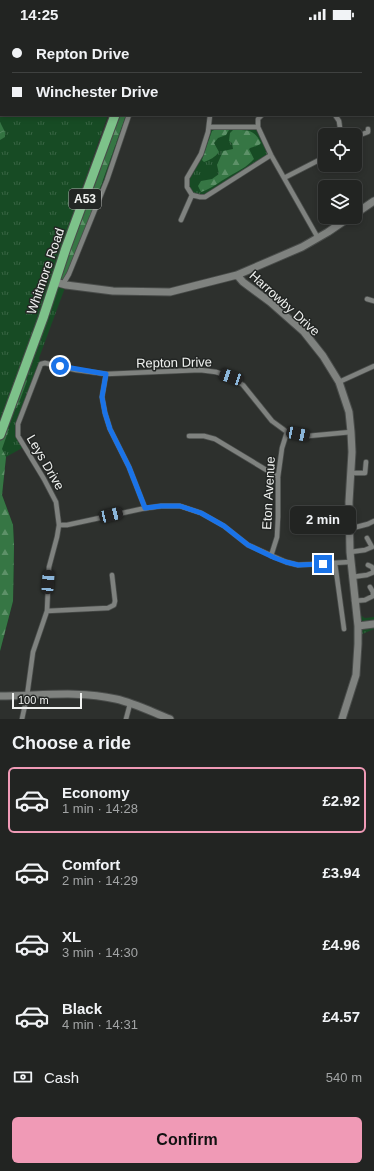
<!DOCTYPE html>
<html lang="en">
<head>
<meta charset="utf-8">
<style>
	:root { --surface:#222422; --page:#2a2c2a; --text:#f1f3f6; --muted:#a2a4a5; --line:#3f4140; --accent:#f09ab6 }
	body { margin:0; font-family:Arial,sans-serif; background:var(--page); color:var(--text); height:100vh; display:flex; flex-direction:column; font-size:15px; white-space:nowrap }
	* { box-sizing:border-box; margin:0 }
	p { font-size:13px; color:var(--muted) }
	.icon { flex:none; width:22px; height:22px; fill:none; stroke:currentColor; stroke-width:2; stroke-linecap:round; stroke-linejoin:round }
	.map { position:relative; height:691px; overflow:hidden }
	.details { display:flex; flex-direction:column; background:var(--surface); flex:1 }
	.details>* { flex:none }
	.banner { position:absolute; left:0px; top:0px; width:374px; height:88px; box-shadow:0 2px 6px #0003,0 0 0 1px var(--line); display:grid; align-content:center; height:88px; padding:0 12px; background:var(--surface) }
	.controls { position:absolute; left:318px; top:100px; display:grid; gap:8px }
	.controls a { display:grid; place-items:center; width:44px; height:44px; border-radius:6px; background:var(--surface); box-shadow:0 2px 6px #0003,0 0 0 1px var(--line); font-size:20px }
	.scale { position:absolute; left:12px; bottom:10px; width:70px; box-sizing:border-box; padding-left:4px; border:2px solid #eff1ef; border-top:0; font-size:11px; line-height:14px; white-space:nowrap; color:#eff1ef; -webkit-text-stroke:3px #232624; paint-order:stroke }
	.end { position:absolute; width:18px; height:18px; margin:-9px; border:5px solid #1a73e8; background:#fff; box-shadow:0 0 0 2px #fff }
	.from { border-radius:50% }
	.bubble { position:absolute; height:28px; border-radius:6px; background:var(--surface); box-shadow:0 2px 6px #0003,0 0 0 1px var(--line); font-size:13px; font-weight:600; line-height:28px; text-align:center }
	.car { position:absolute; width:12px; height:24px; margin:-12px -6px; border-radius:5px; box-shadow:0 0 3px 1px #0007; background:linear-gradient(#222 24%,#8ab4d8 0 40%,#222 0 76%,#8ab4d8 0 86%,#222 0) }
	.banner b { display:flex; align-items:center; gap:14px; height:38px; font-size:15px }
	.banner b+b { border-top:1px solid var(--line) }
	.banner i { width:10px; height:10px; background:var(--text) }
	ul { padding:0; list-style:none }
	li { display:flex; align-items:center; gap:12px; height:66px; margin:0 8px 6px; padding:0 4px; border:2px solid transparent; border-radius:6px }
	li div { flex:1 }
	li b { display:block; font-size:15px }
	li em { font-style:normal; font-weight:600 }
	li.on { border-color:var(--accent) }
	li>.icon { width:36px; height:36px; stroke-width:1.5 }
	h2 { padding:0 12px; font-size:18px; line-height:48px }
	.pay { display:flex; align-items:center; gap:10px; height:44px; padding:0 12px; font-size:15px }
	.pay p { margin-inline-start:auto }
	.button { display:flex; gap:8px; margin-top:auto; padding:8px 12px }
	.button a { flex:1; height:46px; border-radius:6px; background:var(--accent); color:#111; font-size:16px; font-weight:600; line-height:46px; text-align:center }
	.status { display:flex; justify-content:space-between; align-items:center; height:28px; padding:0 20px; background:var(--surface); direction:ltr }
	.status svg { height:11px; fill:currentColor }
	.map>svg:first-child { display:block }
</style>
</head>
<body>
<div class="status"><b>14:25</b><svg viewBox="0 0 49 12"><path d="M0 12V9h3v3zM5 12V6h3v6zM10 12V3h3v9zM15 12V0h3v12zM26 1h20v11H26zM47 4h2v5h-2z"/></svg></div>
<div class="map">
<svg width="374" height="691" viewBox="0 0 374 691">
	<defs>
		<pattern id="grass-tufts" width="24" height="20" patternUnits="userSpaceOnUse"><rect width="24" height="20" fill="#174b24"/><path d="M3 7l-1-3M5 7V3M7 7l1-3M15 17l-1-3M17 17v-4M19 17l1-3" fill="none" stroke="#396544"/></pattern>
		<pattern id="forest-firs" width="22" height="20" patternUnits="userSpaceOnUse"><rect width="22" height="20" fill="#367644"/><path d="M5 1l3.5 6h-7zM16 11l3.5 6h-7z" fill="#5d9168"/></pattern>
		<pattern id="water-waves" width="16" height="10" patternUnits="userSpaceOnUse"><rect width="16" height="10" fill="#347442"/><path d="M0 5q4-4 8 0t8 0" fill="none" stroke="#52885e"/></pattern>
	</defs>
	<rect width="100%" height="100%" fill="#2d302d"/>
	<path fill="url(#grass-tufts)" d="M0,0h140l-1,1h-138v86h107l-33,94 -35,108 -40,103z
		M115,87h14l-20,58 -40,101 -14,8 11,3 -27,73 2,6 -23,60v12l6,11 -18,10 -4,38 11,30 1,21 -1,55 -13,50v-216l43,-117 22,-66z
		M209,99h49l13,28 -66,42h-10l-9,-15 15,-28z
		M360,587l5,3 9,-1v12l-16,7z"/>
	<path fill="url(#forest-firs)" d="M120,87h6l-38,107 -24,59 -3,-1 -1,-5 27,-69z
		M214,102h15l-3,5 -8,3 -4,5 5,9c-4,5 -9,8 -15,10l-2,-2 10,-29z
		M233,102c15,0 21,-1 28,13 -4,4 -8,3 -12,6l5,10c-7,8 -16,12 -26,18 -9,5 -17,12 -27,15l-3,-6 3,-5 11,-2 7,-5 -2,-9 6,-14 10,-2 -1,-6 -3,-2 1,-8z
		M26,351l1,2 -10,27h-2l-2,-2 9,-25z
		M5,399l4,2 -7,20 4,8 -4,38 11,30 1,21 -1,55 -13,50v-210z"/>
	<path fill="url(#water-waves)" d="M0,94l5,10v5l-5,3z"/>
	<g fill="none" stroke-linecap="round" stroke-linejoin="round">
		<g stroke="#494c4a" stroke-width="6">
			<path id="street" d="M231,0v1
				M210,87l-2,17 -7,22 -14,24v9l5,8 8,2h5l66,-42
				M262,87l-4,4v8l13,28 47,83
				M335,87l4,6 2,14
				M209,99h49
				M341,106l19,1 8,-3v-3
				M284,150l41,-21
				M181,192l11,-25
				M63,256l6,-10 38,-94 22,-65
				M367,271l7,2
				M106,346l-4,23 3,16 5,16 19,38 16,41
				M339,354l35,-16
				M189,408h15l11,3 63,38
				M351,445h14l1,-11
				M59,497h8l74,-16 20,-3h19l21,7 23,13 24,19 38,17 12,3 52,-3
				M349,501l19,-5 6,-3
				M350,524l15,-2 7,-3 -5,-9
				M271,528l6,-19 1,-20v-40l4,-29 5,-16
				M335,535l9,66
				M352,549l15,-2 7,-3 -2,-5 -4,-2
				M354,573l11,-1 8,-4v-4l-3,-5
				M47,583l61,-3 6,-3 1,-4 -3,-26
				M22,691l5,-23 6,-44 14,-41 2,-44 8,-30 2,-12 -3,-23 -12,-23 -26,-43v-12l23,-60 4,-1 31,7 30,4 94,-4 16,2 15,5 12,8 29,36 15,11 21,4 43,-4
				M126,691l4,-15"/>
		</g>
		<g stroke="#494c4a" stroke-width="9">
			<path id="secondary" d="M338,0l1,1
				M373,31l1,1
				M355,186l19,-13
				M237,247l6,7 27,20 34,30 19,24 16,26 10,30 2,20 1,20 -3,50 1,50 8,74
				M55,254l11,3 47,6 57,1 67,-17 65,-28 26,-15 22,-15
				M0,668c38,0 78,-6 116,3 18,4 36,13 54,20
				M342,691l14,-44 2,-31v-18l16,-2"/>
		</g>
		<g stroke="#494c4a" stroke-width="11">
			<path id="highway" d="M145,1l1,-1
				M0,407l43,-117 23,-70 49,-133"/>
		</g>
		<use href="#street" stroke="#7f827f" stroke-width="4.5"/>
		<use href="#secondary" stroke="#7f827f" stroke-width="7"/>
		<use href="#highway" stroke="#7dc28a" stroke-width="9"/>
	</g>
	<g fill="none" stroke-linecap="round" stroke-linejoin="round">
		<path stroke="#1a73e8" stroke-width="5" d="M60,338l46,8 -4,23 3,16 5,16 19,38 16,41 16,-2h19l21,7 23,13 24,19 27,13 11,4 12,3 25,-1"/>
	</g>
	<g text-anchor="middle" stroke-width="3" stroke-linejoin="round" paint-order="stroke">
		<rect fill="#232624" stroke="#b2b4b2" stroke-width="1" x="69" y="161" width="32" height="20" rx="3"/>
		<g font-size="12" font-weight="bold" fill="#eff1ef">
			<text x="85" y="175">A53</text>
		</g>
		<g font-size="13" fill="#eff1ef" stroke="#232624">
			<text transform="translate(45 243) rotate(-71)" y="5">Whitmore Road</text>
			<text transform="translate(285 275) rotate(42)" y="5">Harrowby Drive</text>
			<text transform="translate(174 334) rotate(-1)" y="5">Repton Drive</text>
			<text transform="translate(46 434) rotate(60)" y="5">Leys Drive</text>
			<text transform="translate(268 465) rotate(-87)" y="5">Eton Avenue</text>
		</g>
	</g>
</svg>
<div class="controls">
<a><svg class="icon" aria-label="locate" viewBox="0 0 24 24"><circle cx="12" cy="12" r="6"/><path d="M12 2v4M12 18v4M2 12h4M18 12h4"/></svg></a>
<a><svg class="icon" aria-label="layers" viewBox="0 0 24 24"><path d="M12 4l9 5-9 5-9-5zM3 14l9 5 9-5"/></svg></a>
</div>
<div class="scale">100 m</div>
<i class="end from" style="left:60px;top:338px"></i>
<i class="end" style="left:323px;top:536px"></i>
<div class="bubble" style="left:290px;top:478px;width:66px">2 min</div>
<i class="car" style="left:231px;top:349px;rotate:289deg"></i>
<i class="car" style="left:298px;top:406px;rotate:101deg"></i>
<i class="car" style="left:111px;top:487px;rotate:77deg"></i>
<i class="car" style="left:48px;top:554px;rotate:4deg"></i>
<div class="banner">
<b><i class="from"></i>Repton Drive</b>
<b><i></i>Winchester Drive</b>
</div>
</div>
<section class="details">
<h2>Choose a ride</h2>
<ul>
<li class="on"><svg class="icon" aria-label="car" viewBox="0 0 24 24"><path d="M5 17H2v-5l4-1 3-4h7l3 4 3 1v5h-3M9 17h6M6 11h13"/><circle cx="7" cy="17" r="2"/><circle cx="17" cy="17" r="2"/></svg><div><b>Economy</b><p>1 min · 14:28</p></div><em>£2.92</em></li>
<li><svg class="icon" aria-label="car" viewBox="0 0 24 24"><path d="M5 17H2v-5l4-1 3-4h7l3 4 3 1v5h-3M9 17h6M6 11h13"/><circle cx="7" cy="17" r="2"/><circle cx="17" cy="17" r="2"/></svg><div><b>Comfort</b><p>2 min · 14:29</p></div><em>£3.94</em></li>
<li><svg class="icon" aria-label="car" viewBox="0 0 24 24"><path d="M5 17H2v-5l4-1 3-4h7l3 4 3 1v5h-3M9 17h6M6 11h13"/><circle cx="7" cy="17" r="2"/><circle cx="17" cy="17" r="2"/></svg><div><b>XL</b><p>3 min · 14:30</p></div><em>£4.96</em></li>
<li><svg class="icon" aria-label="car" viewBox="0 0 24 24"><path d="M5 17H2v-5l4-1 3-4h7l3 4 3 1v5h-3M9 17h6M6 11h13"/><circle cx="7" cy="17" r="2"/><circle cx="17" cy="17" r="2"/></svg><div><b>Black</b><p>4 min · 14:31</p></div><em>£4.57</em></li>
</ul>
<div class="pay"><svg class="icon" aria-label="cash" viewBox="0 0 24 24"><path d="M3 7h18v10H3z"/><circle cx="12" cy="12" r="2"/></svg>Cash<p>540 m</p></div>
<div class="button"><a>Confirm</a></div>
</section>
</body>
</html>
